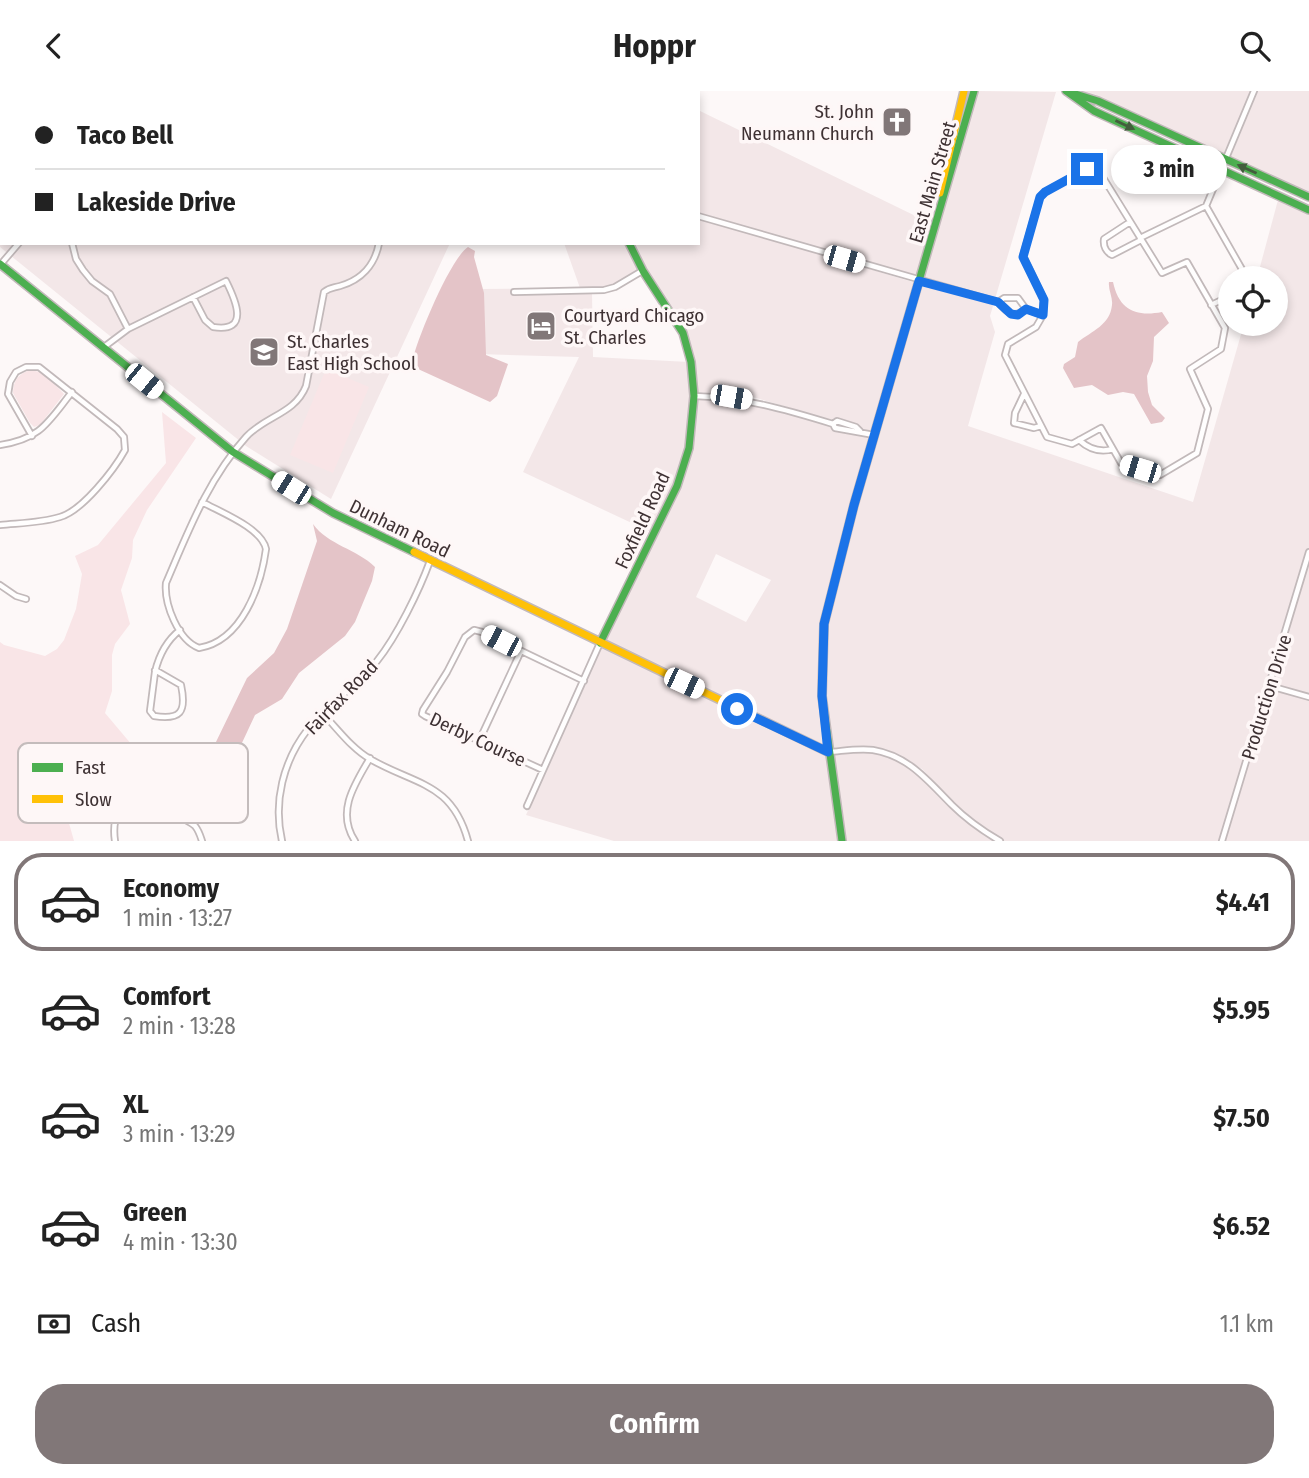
<!DOCTYPE html>
<html lang="en">
<head>
<meta charset="utf-8">
<style>
	:root { --surface:#fff; --page:#f2f2f2; --text:#222; --muted:#767676; --line:#e0e0e0; --accent:#817778 }
	body { margin:0; font-family:"Fira Sans Condensed",sans-serif; background:var(--page); color:var(--text); height:100vh; display:flex; flex-direction:column; font-size:26px; white-space:nowrap }
	* { box-sizing:border-box; margin:0 }
	p { font-size:23px; color:var(--muted) }
	.icon { flex:none; width:38px; height:38px; fill:none; stroke:currentColor; stroke-width:2; stroke-linecap:round; stroke-linejoin:round }
	.map { position:relative; height:750px; overflow:hidden }
	.drawer { display:flex; flex-direction:column; background:var(--surface); flex:1 }
	.drawer>* { flex:none }
	.banner { position:absolute; left:0px; top:0px; width:700px; height:154px; box-shadow:0 4px 10px #0003; display:grid; align-content:center; height:154px; padding:0 35px; background:var(--surface) }
	.tools { position:absolute; left:1218px; top:175px; display:grid; gap:14px }
	.tools a { display:grid; place-items:center; width:70px; height:70px; border-radius:50%; background:var(--surface); box-shadow:0 4px 10px #0003; font-size:35px }
	.end { position:absolute; width:32px; height:32px; margin:-16px; border:9px solid #1a73e8; background:#fff; box-shadow:0 0 0 4px #fff }
	.from { border-radius:50% }
	.bubble { position:absolute; height:49px; border-radius:24px; background:var(--surface); box-shadow:0 4px 10px #0003; font-size:23px; font-weight:700; line-height:49px; text-align:center }
	.car { position:absolute; width:21px; height:42px; margin:-21px -10px; border-radius:9px; box-shadow:0 0 5px 2px #0007; background:linear-gradient(#fff 24%,#345 0 40%,#fff 0 76%,#345 0 86%,#fff 0) }
	.banner b { display:flex; align-items:center; gap:24px; height:66px; font-size:26px }
	.banner b+b { border-top:2px solid var(--line) }
	.banner i { width:18px; height:18px; background:var(--text) }
	ul { padding:12px 0 0; list-style:none }
	li { display:flex; align-items:center; gap:21px; height:98px; margin:0 14px 10px; padding:0 21px; border:4px solid transparent; border-radius:28px }
	li div { flex:1 }
	li b { display:block; font-size:26px }
	li em { font-style:normal; font-weight:700 }
	li.current { border-color:var(--accent) }
	li>.icon { width:63px; height:63px; stroke-width:1.5 }
	.pay { display:flex; align-items:center; gap:18px; height:77px; padding:0 35px; font-size:26px }
	.pay p { margin-inline-start:auto }
	.cta { display:flex; gap:14px; margin-top:auto; padding:14px 35px }
	.cta a { flex:1; height:80px; border-radius:28px; background:var(--accent); color:#fff; font-size:28px; font-weight:700; line-height:80px; text-align:center }
	header { display:flex; justify-content:space-between; align-items:center; height:91px; padding:0 35px; background:var(--surface); font-size:32px; font-weight:700 }
	.map>svg:first-child { display:block }
</style>
</head>
<body>
<header><svg class="icon" aria-label="back" viewBox="0 0 24 24"><path d="M15 5l-7 7 7 7"/></svg>Hoppr<svg class="icon" aria-label="search" viewBox="0 0 24 24"><circle cx="10" cy="10" r="6"/><path d="M15 15l6 6"/></svg></header>
<div class="map">
<svg width="1309" height="750" viewBox="0 0 1309 750">
	<rect width="100%" height="100%" fill="#fdf8f8"/>
	<path fill="#f3e7e8" fill-rule="evenodd" d="M0,0h607l-605,2v150h448l-119,256 -85,-53 -246,-199z
		M978,0l78,1 -66,224 5,16 -27,94 225,76 51,-178h32v-46h-19l21,-78 31,14v627h-304l-34,-21 -49,-51 -17,-11 -35,-12 -42,6 -4,-56 4,-73 35,-138z
		M1074,0h177l-28,64z
		M1258,0h51v103l-79,-36z
		M698,19l232,113 -14,54 -173,-46 173,52 -43,149 -124,-36 -52,-4 -4,-39 -8,-25 -31,-45 -23,-40h67z
		M564,152h61l18,31 -28,16 -23,3 1,64 96,5 3,32 -5,51 -6,23 -28,65 -130,-61 56,-115 -101,-3 1,-65 101,-1z
		M696,307l33,2 34,6 108,30 -50,188 4,124 -221,-107 73,-144 15,-47zM716,463l55,26 -25,42 -50,-25z
		M602,556l224,107 14,87h-226l-88,-26z
		M869,661l20,4 28,16 34,36 44,33h-150l-14,-86z"/>
	<path fill="#f9e5e7" d="M326,278l43,18 -36,86 -43,-18z
		M31,279l13,3 20,21 -24,31 -6,2 -4,-4 -17,-30c0,-13 6,-20 18,-23z
		M162,321l34,26 -49,72 -14,30 -1,18 -11,32 9,34 -15,20 -3,11v36l-7,22 27,32 -5,6 -43,15 -17,50 7,25h-74v-199l4,3 41,11 12,-7 7,-9 12,-31 6,-35 -7,-18 23,-11 68,-82z"/>
	<path fill="#e4c4c8" d="M468,156l7,4 -1,6 10,36 2,62 22,9 -11,32 -7,6 -72,-33 -6,-7c5,-23 38,-103 56,-115z
		M1109,191h4c6,28 23,35 49,30l7,11 -15,14 -1,24 -6,15 1,16 4,13 13,13 -3,4 -11,2 -17,-30 -11,-2 -15,3 -16,-10 -18,3 -11,-20 1,-4 11,-7 3,-15c14,-11 32,-17 34,-37 1,-8 -4,-15 -3,-23z
		M313,433c15,21 44,25 62,43l-3,14 -17,41 -10,14 -46,37 -17,26 -27,16 -28,60 -5,5h-17l-6,-3 48,-99 27,-25 13,-24 30,-88z"/>
	<g fill="none" stroke-linecap="round" stroke-linejoin="round">
		<g stroke="#c2b9ba" stroke-width="8">
			<path id="street" d="M46,0l3,2
				M310,2v-2
				M1206,115l37,65 -2,7
				M698,125l300,86c9,11 16,17 28,7
				M1130,131l-26,17c-1,7 2,13 8,16l29,-15
				M1140,147l66,-32 48,-115
				M72,152l4,16 7,11 9,11 18,13 18,35
				M1,173l18,-21
				M514,201l90,-2 11,-3 27,-16
				M998,211l6,-4h14l8,11 17,6 1,-15 -21,-44 17,-59 5,-5 42,-23 7,-1 5,3 63,102 25,-11 38,66 -4,21 -31,20 18,40 -11,44 -37,22 -39,-12 -20,-35 -29,16 -25,-7 -42,-82 3,-11 28,-17 7,-12
				M1211,214l19,-9
				M104,256l24,-18 98,-48c9,18 25,52 -13,46l-8,-7 -12,-23
				M1024,303l-9,19 -1,10 20,5 7,-2
				M695,305c51,2 89,13 138,28l2,4 39,7
				M833,333l4,-3 19,6 4,4
				M1079,349c10,9 21,13 34,9
				M0,354c41,-6 48,-23 72,-53
				M202,411c18,10 60,26 64,47 -5,37 -24,92 -67,99 -21,-8 -35,-44 -33,-65 22,-51 42,-104 80,-146 19,-21 49,-23 60,-51l18,-94c6,-5 9,-4 16,-6 21,-6 35,-21 39,-43
				M0,434c20,-2 41,-2 60,-8 22,-6 54,-47 65,-67l-1,-13 -7,-8 -78,-62h-13l-10,5 -6,10 -2,12 24,42
				M0,494l16,11 10,3
				M155,579l26,15c6,28 -1,35 -27,31l-4,-5 5,-39c4,-17 11,-31 25,-42
				M1270,595l39,11
				M323,623c15,15 28,34 47,45 45,26 82,23 98,82
				M480,648l41,-88
				M829,661c14,-1 30,-4 44,-2 36,6 55,31 79,55 14,14 31,26 48,36
				M543,679l-118,-54 -3,-2 1,-4 24,-38 18,-35 9,-7 8,2 102,49
				M527,715l73,-163
				M119,718l-4,-8 5,-9h8l5,9
				M115,750c-3,-20 3,-46 30,-39 9,2 17,7 25,11 9,4 18,7 25,13 4,5 5,9 7,15
				M282,750c-9,-39 1,-80 26,-112 20,-25 49,-43 69,-68 20,-25 42,-70 53,-100
				M355,750c-19,-29 -1,-56 15,-83
				M1222,750l87,-289"/>
		</g>
		<g stroke="#c2b9ba" stroke-width="10">
			<path id="fast" d="M610,0v2
				M1066,0l28,20 215,99
				M1072,2l26,8 211,96
				M0,173l233,188 100,61 81,39
				M600,552l77,-157 12,-38 5,-52 -3,-34 -8,-29 -40,-62 -14,-28
				M842,750l-20,-145 2,-72 30,-119 120,-414"/>
		</g>
		<g stroke="#c2b9ba" stroke-width="10">
			<path id="slow" d="M940,102l24,-102
				M414,461l414,200"/>
		</g>
		<use href="#street" stroke="#fffefe" stroke-width="4.5"/>
		<use href="#fast" stroke="#4caf50" stroke-width="7"/>
		<use href="#slow" stroke="#ffc107" stroke-width="7"/>
	</g>
	<defs><path id="oneway-solid" d="M-6-.8H1V-3.2L6.5 0L1 3.2V.8H-6Z" transform="scale(1.75)"/></defs>
	<g fill="#435d3d">
		<use href="#oneway-solid" transform="translate(1125 34) rotate(25)"/>
		<use href="#oneway-solid" transform="translate(1247 78) rotate(-156)"/>
	</g>
	<g fill="none" stroke-linecap="round" stroke-linejoin="round">
		<path stroke="#1a73e8" stroke-width="9" d="M737,618l91,43 -6,-56 2,-72 30,-119 65,-224 79,21 13,12 7,1 8,-6 17,6 1,-15 -21,-43 17,-60 5,-5 42,-23"/>
	</g>
	<defs>
		<g id="church-square" transform="scale(1.575)"><rect x="-9" y="-9" width="18" height="18" rx="4" fill="#817778" stroke="#fef7f7"/><path d="M-1.2-6h2.4v3.5h3.3v2.4h-3.3V6h-2.4V-.1h-3.3v-2.4h3.3Z" fill="#fff"/></g>
		<g id="hotel-square" transform="scale(1.575)"><rect x="-9" y="-9" width="18" height="18" rx="4" fill="#817778" stroke="#fef7f7"/><path d="M-6-4.5h1.5V1H6V5H4.5V3h-9V5H-6ZM-4 0a1.8 1.8 0 1 1 3.6 0ZM.5 0V-2.5h3Q6-2.5 6 0Z" fill="#fff"/></g>
		<g id="school-square" transform="scale(1.575)"><rect x="-9" y="-9" width="18" height="18" rx="4" fill="#817778" stroke="#fef7f7"/><path d="M0-5L7-2L0 1L-7-2ZM-4 1L0 2.5L4 1V4Q0 6-4 4Z" fill="#fff"/></g>
	</defs>
	<g fill-rule="evenodd">
		<use href="#church-square" x="897" y="31"/>
		<use href="#hotel-square" x="541" y="235"/>
		<use href="#school-square" x="264" y="261"/>
	</g>
	<g text-anchor="middle" stroke-width="7" stroke-linejoin="round" paint-order="stroke">
		<g font-size="19" fill="#3e3133" stroke="#fef7f7" text-anchor="start">
			<text x="874" y="27" text-anchor="end">St. John<tspan x="874" dy="22">Neumann Church</tspan></text>
			<text x="564" y="231">Courtyard Chicago<tspan x="564" dy="22">St. Charles</tspan></text>
			<text x="287" y="257">St. Charles<tspan x="287" dy="22">East High School</tspan></text>
		</g>
		<g font-size="19" fill="#3e3133" stroke="#fef7f7">
			<text transform="translate(932 91) rotate(-74)" y="7">East Main Street</text>
			<text transform="translate(642 429) rotate(-65)" y="7">Foxfield Road</text>
			<text transform="translate(400 437) rotate(26)" y="7">Dunham Road</text>
			<text transform="translate(341 606) rotate(-46)" y="7">Fairfax Road</text>
			<text transform="translate(1266 606) rotate(-73)" y="7">Production Drive</text>
			<text transform="translate(478 648) rotate(25)" y="7">Derby Course</text>
		</g>
	</g>
	<rect x="18" y="652" width="230" height="80" rx="10" fill="#fef7f7" stroke="#c4bcbc" stroke-width="2"/>
	<rect x="32" y="672" width="31" height="9" fill="#4caf50"/>
	<rect x="32" y="704" width="31" height="8" fill="#ffc107"/>
	<g font-size="19" fill="#3e3133">
		<text x="75" y="683">Fast</text>
		<text x="75" y="715">Slow</text>
	</g>
</svg>
<div class="tools">
<a><svg class="icon" aria-label="locate" viewBox="0 0 24 24"><circle cx="12" cy="12" r="6"/><path d="M12 2v4M12 18v4M2 12h4M18 12h4"/></svg></a>
</div>
<i class="end from" style="left:737px;top:618px"></i>
<i class="end" style="left:1087px;top:78px"></i>
<div class="bubble" style="left:1111px;top:54px;width:116px">3 min</div>
<i class="car" style="left:844px;top:168px;rotate:106deg"></i>
<i class="car" style="left:144px;top:290px;rotate:129deg"></i>
<i class="car" style="left:731px;top:306px;rotate:100deg"></i>
<i class="car" style="left:1140px;top:378px;rotate:287deg"></i>
<i class="car" style="left:291px;top:397px;rotate:302deg"></i>
<i class="car" style="left:501px;top:550px;rotate:297deg"></i>
<i class="car" style="left:684px;top:592px;rotate:115deg"></i>
<div class="banner">
<b><i class="from"></i>Taco Bell</b>
<b><i></i>Lakeside Drive</b>
</div>
</div>
<section class="drawer">
<ul>
<li class="current"><svg class="icon" aria-label="car" viewBox="0 0 24 24"><path d="M5 17H2v-5l4-1 3-4h7l3 4 3 1v5h-3M9 17h6M6 11h13"/><circle cx="7" cy="17" r="2"/><circle cx="17" cy="17" r="2"/></svg><div><b>Economy</b><p>1 min · 13:27</p></div><em>$4.41</em></li>
<li><svg class="icon" aria-label="car" viewBox="0 0 24 24"><path d="M5 17H2v-5l4-1 3-4h7l3 4 3 1v5h-3M9 17h6M6 11h13"/><circle cx="7" cy="17" r="2"/><circle cx="17" cy="17" r="2"/></svg><div><b>Comfort</b><p>2 min · 13:28</p></div><em>$5.95</em></li>
<li><svg class="icon" aria-label="car" viewBox="0 0 24 24"><path d="M5 17H2v-5l4-1 3-4h7l3 4 3 1v5h-3M9 17h6M6 11h13"/><circle cx="7" cy="17" r="2"/><circle cx="17" cy="17" r="2"/></svg><div><b>XL</b><p>3 min · 13:29</p></div><em>$7.50</em></li>
<li><svg class="icon" aria-label="car" viewBox="0 0 24 24"><path d="M5 17H2v-5l4-1 3-4h7l3 4 3 1v5h-3M9 17h6M6 11h13"/><circle cx="7" cy="17" r="2"/><circle cx="17" cy="17" r="2"/></svg><div><b>Green</b><p>4 min · 13:30</p></div><em>$6.52</em></li>
</ul>
<div class="pay"><svg class="icon" aria-label="cash" viewBox="0 0 24 24"><path d="M3 7h18v10H3z"/><circle cx="12" cy="12" r="2"/></svg>Cash<p>1.1 km</p></div>
<div class="cta"><a>Confirm</a></div>
</section>
</body>
</html>
